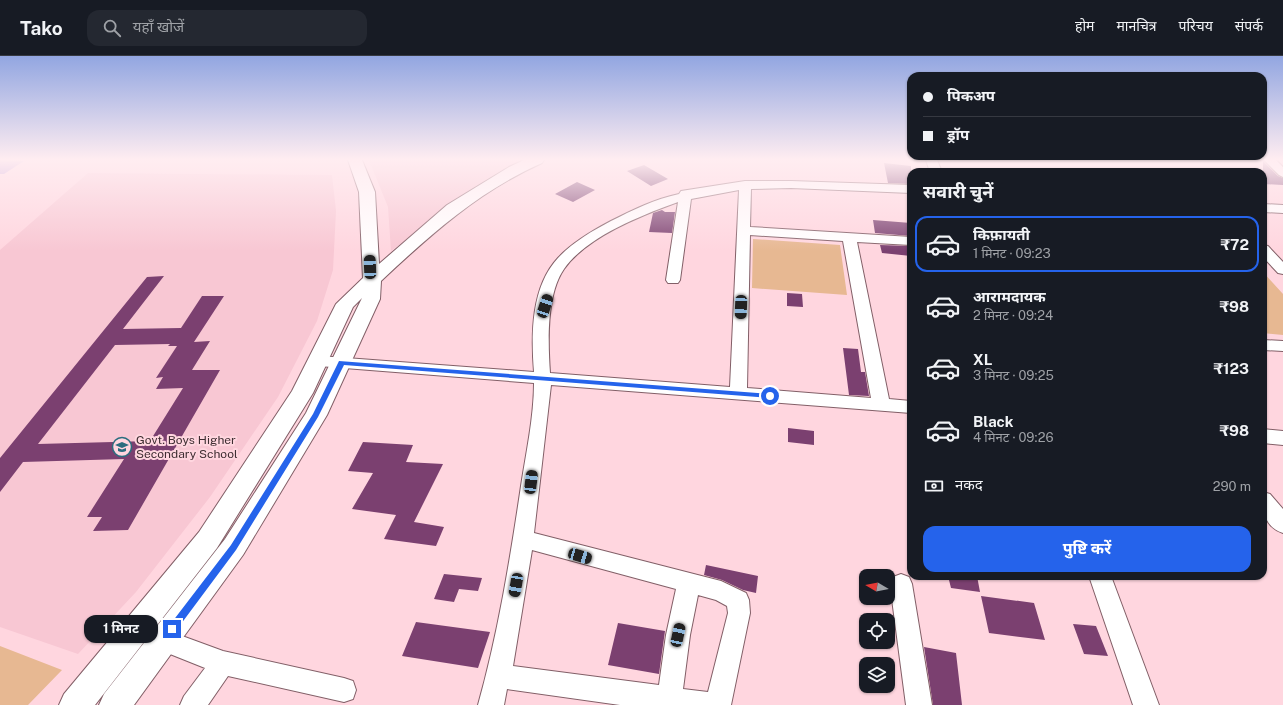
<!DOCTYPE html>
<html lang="hi">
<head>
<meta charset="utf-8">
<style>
	:root { --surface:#171b24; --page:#242831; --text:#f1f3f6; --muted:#9ea1a6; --line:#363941; --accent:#2563eb }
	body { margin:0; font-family:"Public Sans","Noto Sans Devanagari",sans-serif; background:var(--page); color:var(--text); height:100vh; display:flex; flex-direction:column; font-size:15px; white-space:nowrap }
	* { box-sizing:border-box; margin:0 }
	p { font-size:13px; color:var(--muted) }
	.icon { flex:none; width:22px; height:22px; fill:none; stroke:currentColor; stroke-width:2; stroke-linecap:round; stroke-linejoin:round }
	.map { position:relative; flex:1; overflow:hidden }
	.drawer { position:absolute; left:907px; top:112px; width:360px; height:412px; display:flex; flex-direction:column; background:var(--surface); border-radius:12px; box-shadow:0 1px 3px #0004 }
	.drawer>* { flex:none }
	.banner { position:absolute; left:907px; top:16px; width:360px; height:88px; border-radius:12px; box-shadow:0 1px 3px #0004; display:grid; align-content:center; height:88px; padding:0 16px; background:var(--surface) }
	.needle { width:26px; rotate:280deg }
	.fabs { position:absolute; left:859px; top:513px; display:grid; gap:8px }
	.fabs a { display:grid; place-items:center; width:36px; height:36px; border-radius:8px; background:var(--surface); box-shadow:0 1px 3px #0004; font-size:20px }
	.end { position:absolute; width:18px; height:18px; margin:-9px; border:5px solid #2563eb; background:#fff; box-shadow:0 0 0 2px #fff }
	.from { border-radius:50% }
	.bubble { position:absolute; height:28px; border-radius:12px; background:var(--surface); box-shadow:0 1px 3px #0004; font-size:13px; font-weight:700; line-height:28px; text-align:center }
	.car { position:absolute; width:12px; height:24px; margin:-12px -6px; border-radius:5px; box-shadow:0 0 3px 1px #0007; background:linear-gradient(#222 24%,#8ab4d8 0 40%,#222 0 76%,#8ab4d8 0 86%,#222 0) }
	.banner b { display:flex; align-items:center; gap:14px; height:38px; font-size:15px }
	.banner b+b { border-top:1px solid var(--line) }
	.banner i { width:10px; height:10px; background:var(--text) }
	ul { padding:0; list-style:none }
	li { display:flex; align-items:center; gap:12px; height:56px; margin:0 8px 6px; padding:0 8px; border:2px solid transparent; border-radius:12px }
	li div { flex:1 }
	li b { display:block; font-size:15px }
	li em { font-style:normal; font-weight:700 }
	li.on { border-color:var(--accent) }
	li>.icon { width:36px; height:36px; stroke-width:1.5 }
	h2 { padding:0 16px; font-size:18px; line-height:48px }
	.pay { display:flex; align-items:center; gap:10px; height:44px; padding:0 16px; font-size:15px }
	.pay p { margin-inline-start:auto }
	.action { display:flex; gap:8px; margin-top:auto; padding:8px 16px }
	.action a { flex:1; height:46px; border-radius:12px; background:var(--accent); color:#fff; font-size:16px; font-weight:700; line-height:46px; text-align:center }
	header { display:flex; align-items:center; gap:24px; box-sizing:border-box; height:56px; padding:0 20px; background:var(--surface); border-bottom:1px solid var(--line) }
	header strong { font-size:19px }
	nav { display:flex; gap:22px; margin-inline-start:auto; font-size:14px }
	.search { width:280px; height:36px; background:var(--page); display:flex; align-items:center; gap:10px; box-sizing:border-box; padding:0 14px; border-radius:12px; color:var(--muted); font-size:15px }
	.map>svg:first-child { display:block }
</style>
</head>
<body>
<header>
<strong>Tako</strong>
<div class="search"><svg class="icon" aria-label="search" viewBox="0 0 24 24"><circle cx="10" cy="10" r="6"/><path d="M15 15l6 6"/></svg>यहाँ खोजें</div>
<nav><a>होम</a><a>मानचित्र</a><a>परिचय</a><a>संपर्क</a></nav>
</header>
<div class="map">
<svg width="1283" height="649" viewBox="0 0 1283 649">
	<rect width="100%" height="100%" fill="#ffd6df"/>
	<path fill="#f8c7d3" d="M369,104h158l-63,36 -73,55 -3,-44z
		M88,117l244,2 4,36 -3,59 -16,51 -39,76 -68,100 -74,95 -58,62 -78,-27v-377z"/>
	<path fill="#e7b892" d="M753,183l87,6 7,50 -95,-7z
		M1263,216l20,22v41l-20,-2z
		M0,590l62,24 -34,35h-28z"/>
	<path fill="#b291d7" d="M0,104l24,1 -20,13h-4z"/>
	<path fill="#7b4070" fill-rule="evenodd" d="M1263,105l15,15 5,2v7l-20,-1z
		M884,107l27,3v18l-23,-1z
		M644,109l24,14 -17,7 -24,-15z
		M577,126l18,8 -22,12 -18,-8z
		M662,154l3,2h10l-3,21 -23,-1 4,-19z
		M873,164l38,3v13l-36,-3z
		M880,189l31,1v10l-29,-3z
		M164,220l-41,53 58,-1 21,-32h22l-30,46 16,-1 -18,29h28l-92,160 -35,1 9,-14h-15l37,-58 -101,3 -23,30v-34l147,-181zM170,288l-2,2h9l-21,32 7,-1 -7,12 27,-1 -33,53 -112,3 77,-99z
		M787,237l15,1 1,13 -16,-1z
		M843,292l15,1 3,23h4l4,24 -20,-1z
		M788,372l26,3v14l-26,-3z
		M363,386l50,3 -7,17 37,2 -29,58 30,5 -8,19 -52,-7 12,-24 -44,-6 21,-36 -25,-2z
		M706,509l52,11 -2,17 -13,-3 -21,-10 -18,-5z
		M444,518l38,4 -4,13 -19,-2 -5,13 -20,-3z
		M948,520h29l3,16 -29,-4z
		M981,540l53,7 11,37 -56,-7z
		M416,566l74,10 -12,36 -76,-12z
		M618,567l47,8 -6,43 -51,-9z
		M1073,568l23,2 12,30 -24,-2z
		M924,591l32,6 6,52h-29z"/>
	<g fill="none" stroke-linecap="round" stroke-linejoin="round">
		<g stroke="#825f67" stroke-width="2">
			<path id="minor" d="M926,104h11l5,12h-12z
				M1264,104h12l7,7v10l-4,-2z
				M745,125h46l120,4v8l-120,-5 -40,1 -1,38 161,10v8l-54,-3 32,157 22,2v12l-360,-28 -17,148 187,48 25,12 3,7 1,13 -19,92h-111l-113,-16 -3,16h-26c20,-71 32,-145 43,-219 5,-33 13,-69 13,-103l-215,-17 -6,-1 -2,-4 2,-4 6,-1 215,16c-3,-37 -3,-85 24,-114 15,-16 34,-27 53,-37 22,-11 44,-22 68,-27l2,-3zM739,134l-9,197 -180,-14c-2,-30 -4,-78 14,-104 22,-32 78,-54 114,-67l-12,78 2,3h10l2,-3 11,-81zM750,179l93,6 28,157 -124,-10zM532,494l144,39 -10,46 -7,50 -146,-19zM698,539l18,5 11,6 1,7 -20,79 -25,-3 7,-54z
				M1263,148l20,1v8l-20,-1z
				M1263,189l5,1 15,16v12l-5,-1 -15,-16z
				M1263,284l20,1v10l-20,-1z
				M1263,373l20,2v14l-20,-2z
				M1263,436l7,2 13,15v24c-20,-7 -20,-23 -20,-41z
				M901,518l8,3 3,7 20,121h-26l-16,-121 3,-7z
				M1089,520h22l48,129h-26z
				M163,573l60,22 121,27 9,3 3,9 -3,9 -9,3 -116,-26 -20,29h-28l4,-9 21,-28 -50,-20 -4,-8 4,-8z"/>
		</g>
		<g stroke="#825f67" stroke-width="2">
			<path id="tertiary" d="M348,104h14l13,32 4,72 68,-59 62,-38 15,-7h20l-2,3c-63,28 -111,71 -161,118l-1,18 -53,116 -84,140 -109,150h-35l5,-11 121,-155 81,-126 56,-115 -9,9 -40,86 -96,155 -122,157h-36l5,-11 135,-162 93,-141 44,-87 27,-26 -4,-86z"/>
		</g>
		<use href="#minor" fill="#fff" fill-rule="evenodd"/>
		<use href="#tertiary" fill="#fff" fill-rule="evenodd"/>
	</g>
	<linearGradient id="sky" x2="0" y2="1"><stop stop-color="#92a6e1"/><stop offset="0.53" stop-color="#ffedf1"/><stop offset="1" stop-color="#ffedf1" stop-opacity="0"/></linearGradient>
	<rect width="1283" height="195" fill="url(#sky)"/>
	<path fill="#2563eb" d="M339,305l431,33 3,2 -3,2 -426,-33 -26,52 -82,133 -61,82h-6v-6l62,-81 82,-131z"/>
	<defs>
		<g id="school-ring" transform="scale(1)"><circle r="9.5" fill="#ffd6df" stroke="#2b6d7f" stroke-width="1.5"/><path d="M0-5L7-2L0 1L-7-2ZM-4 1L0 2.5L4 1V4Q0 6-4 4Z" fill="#2b6d7f"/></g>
	</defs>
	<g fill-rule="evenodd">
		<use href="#school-ring" x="122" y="391"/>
	</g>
	<g text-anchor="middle" stroke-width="4" stroke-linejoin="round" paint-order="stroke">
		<g font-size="12" fill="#3d2d31" stroke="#ffd6df" text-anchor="start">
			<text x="136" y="388">Govt. Boys Higher<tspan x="136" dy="14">Secondary School</tspan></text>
		</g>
	</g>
</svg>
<div class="fabs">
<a><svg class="needle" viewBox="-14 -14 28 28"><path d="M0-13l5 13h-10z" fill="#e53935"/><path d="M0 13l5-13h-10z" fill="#9ea1a6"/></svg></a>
<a><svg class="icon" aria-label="locate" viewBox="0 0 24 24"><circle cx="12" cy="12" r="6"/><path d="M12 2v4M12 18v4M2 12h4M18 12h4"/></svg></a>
<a><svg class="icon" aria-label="layers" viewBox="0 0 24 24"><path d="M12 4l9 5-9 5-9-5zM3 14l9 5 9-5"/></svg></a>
</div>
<i class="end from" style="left:770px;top:340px"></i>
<i class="end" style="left:172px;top:573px"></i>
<div class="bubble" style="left:84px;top:559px;width:74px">1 मिनट</div>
<i class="car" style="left:370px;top:211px;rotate:358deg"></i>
<i class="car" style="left:545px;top:250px;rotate:18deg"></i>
<i class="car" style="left:741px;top:251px;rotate:182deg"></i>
<i class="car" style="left:531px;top:426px;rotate:7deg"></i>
<i class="car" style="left:580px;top:500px;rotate:106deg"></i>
<i class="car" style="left:516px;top:529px;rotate:190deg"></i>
<i class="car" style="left:678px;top:579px;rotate:12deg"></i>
<div class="banner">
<b><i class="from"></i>पिकअप</b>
<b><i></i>ड्रॉप</b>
</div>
<section class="drawer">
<h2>सवारी चुनें</h2>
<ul>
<li class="on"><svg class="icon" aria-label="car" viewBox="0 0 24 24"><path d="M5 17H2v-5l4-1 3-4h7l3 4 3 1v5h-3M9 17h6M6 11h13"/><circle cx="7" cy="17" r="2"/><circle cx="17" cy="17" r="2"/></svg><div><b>किफ़ायती</b><p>1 मिनट · 09:23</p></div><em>₹72</em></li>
<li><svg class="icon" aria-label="car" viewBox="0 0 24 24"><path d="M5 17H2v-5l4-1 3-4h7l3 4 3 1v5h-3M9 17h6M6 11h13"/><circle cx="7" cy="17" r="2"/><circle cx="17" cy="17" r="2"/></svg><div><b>आरामदायक</b><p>2 मिनट · 09:24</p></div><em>₹98</em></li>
<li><svg class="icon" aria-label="car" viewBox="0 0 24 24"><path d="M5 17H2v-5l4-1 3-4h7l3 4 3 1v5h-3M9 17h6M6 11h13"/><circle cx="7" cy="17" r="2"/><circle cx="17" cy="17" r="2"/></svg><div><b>XL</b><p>3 मिनट · 09:25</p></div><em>₹123</em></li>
<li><svg class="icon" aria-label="car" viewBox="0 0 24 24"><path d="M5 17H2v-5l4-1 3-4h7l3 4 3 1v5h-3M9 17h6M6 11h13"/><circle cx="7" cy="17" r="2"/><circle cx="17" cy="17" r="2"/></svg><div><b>Black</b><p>4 मिनट · 09:26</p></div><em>₹98</em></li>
</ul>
<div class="pay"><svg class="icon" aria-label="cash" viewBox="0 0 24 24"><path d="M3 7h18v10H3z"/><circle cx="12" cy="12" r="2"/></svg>नकद<p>290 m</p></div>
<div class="action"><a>पुष्टि करें</a></div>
</section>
</div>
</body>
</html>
